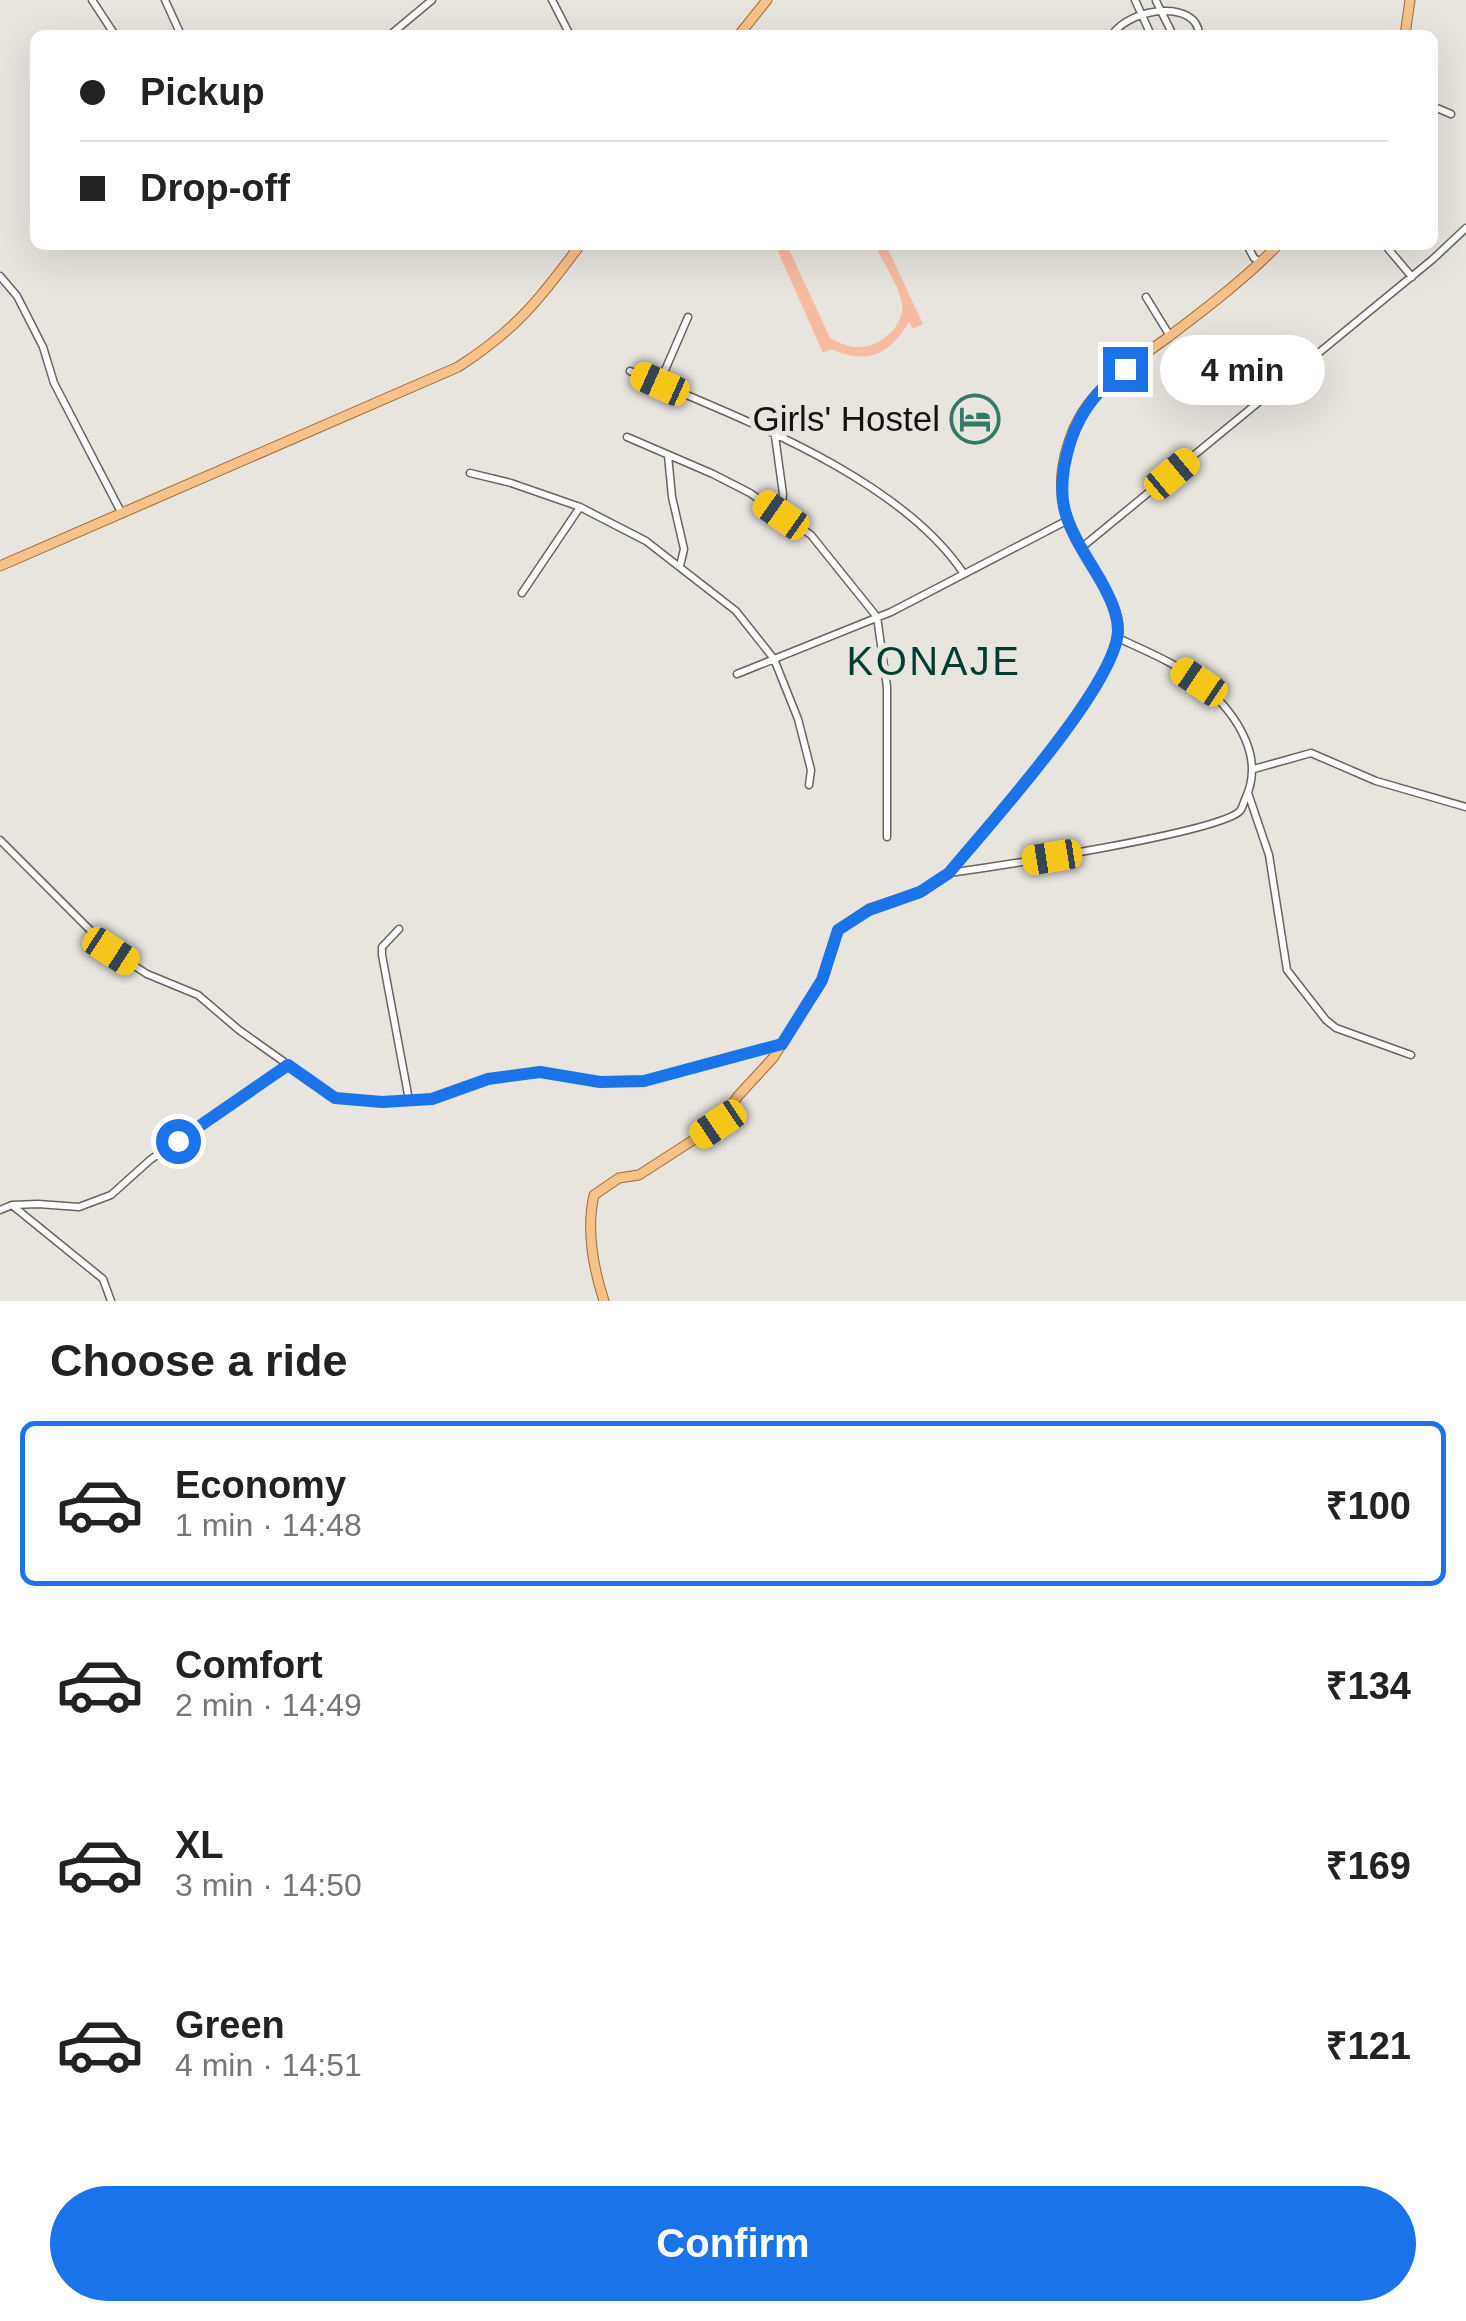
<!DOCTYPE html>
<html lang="en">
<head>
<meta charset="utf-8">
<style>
	:root { --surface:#fff; --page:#f2f2f2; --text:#222; --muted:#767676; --line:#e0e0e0; --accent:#1a73e8 }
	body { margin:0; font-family:Helvetica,sans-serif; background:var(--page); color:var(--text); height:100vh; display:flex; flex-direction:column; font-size:38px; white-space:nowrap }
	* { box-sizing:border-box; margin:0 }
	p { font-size:32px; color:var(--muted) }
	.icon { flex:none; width:55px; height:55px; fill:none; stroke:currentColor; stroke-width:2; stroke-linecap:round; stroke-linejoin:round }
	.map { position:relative; height:1301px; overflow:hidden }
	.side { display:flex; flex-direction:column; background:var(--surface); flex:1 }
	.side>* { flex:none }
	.top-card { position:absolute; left:30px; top:30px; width:1408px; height:220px; border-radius:15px; box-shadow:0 10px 40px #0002; display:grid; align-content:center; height:220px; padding:0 50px; background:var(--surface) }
	.end { position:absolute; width:45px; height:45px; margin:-22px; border:12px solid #1a73e8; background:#fff; box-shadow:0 0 0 5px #fff }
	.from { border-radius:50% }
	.bubble { position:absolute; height:70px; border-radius:35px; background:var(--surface); box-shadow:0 10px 40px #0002; font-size:32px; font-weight:600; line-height:70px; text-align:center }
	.car { position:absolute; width:30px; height:60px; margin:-30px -15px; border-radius:12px; box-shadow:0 0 8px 2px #0007; background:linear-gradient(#f5c518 24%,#345 0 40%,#f5c518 0 76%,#345 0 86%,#f5c518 0) }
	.top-card b { display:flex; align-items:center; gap:35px; height:95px; font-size:38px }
	.top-card b+b { border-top:2px solid var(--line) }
	.top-card i { width:25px; height:25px; background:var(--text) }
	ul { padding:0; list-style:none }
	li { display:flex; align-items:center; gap:30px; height:165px; margin:0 20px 15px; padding:0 30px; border:5px solid transparent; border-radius:15px }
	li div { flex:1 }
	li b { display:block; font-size:38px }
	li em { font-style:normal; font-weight:600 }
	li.active { border-color:var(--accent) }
	li>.icon { width:90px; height:90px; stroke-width:1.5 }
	h2 { padding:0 50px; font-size:45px; line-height:120px }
	.primary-button { display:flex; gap:20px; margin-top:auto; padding:20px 50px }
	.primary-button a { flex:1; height:115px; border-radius:60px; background:var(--accent); color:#fff; font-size:40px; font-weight:600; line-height:115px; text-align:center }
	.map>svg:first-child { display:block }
</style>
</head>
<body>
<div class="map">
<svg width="1466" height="1301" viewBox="0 0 1466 1301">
	<rect width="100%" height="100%" fill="#e8e4de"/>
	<path fill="#f5bca2" d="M775,245h12l43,93c9,5 20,10 31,9 19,-1 44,-21 41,-43 -3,-19 -19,-41 -27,-59h11l37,79 -10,5 -4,-7c-20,33 -41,43 -78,27l-8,4z"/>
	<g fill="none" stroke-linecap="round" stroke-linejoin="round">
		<g stroke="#67645f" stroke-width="9">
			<path id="minor" d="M92,0l23,35
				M165,0l16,35
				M552,0l18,35
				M1135,0l16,35
				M1156,1l17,34
				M390,35l42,-35
				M1112,35c20,-29 86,-35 87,0
				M1432,106l19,8
				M1247,245l7,13 7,4
				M1385,245l27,32
				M0,276l17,20 26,51 11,36 68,131
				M1146,297l24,39
				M630,371c106,46 268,104 334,203
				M659,384l29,-67
				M775,436l8,58 -2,21
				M627,437l86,37 37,19 61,42 66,82 10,70v150
				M668,455l4,42 12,52 -4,17
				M470,473l41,10 69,24 66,34 90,70 38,48 24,60 13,51 -2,15
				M1081,548l352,-289 33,-31
				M522,593l58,-86
				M737,674l154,-62 177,-92
				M1254,769l57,-16 65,28 90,26
				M1248,793l21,62 18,115 39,50 10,8 75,27
				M0,840l111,111 36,23 51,21 41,35 96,68 47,4 50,-3 55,-20 53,-8 60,11 43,-1 137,-37
				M949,873c43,-6 269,-40 291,-62 3,-4 4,-10 6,-14 20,-44 -14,-89 -49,-117 -23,-18 -54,-30 -81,-43
				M399,929l-17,18v8l27,145
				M13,1206l90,73 8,22
				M0,1210l12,-5 26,-1 41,3 32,-12 39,-35 138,-95"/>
		</g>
		<g stroke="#a26a2c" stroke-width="11">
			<path id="major" d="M739,35l28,-35
				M1405,35l5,-35
				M0,566l458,-199c58,-37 82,-68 122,-122
				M604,1301c-11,-34 -18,-71 -10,-106l25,-17 20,-3 79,-51 20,-28 35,-38 49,-77 16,-51 31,-21 52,-17 28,-19c39,-48 166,-186 169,-241 1,-18 -8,-35 -17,-50 -34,-59 -55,-88 -26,-156 19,-41 57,-62 92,-88 38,-29 78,-59 111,-93"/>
		</g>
		<use href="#minor" stroke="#fff" stroke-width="6"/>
		<use href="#major" stroke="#f5c289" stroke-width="9"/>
	</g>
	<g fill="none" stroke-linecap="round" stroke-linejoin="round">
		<path stroke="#1a73e8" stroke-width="12" d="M178,1141l110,-76 47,33 47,4 50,-3 56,-20 52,-7 60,10 44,-1 138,-37 40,-64 16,-50 31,-20 51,-18 29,-19c39,-47 167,-188 169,-242 0,-18 -9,-35 -17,-50 -33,-55 -51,-76 -30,-141 10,-30 29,-53 54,-71"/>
	</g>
	<defs>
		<g id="hotel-ring" transform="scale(2.5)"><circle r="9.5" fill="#e8e4de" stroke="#367868" stroke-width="1.5"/><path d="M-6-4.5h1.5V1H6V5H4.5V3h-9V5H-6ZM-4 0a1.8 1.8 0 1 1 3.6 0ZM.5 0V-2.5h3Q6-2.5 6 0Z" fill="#367868"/></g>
	</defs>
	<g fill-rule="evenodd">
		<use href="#hotel-ring" x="975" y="419"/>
	</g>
	<g text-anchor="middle" stroke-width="10" stroke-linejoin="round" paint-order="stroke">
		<g font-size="35" fill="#131210" stroke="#e8e4de" text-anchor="end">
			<text x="940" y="431">Girls' Hostel</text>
		</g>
		<g font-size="40" letter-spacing="2.5" fill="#003c31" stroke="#e8e4de">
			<text x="934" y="675">KONAJE</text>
		</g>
	</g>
</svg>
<i class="end from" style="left:178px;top:1141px"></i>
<i class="end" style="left:1125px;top:369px"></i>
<div class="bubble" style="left:1160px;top:335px;width:165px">4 min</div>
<i class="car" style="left:660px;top:384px;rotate:294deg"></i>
<i class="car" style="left:1172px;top:474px;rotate:50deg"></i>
<i class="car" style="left:781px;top:515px;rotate:305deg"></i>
<i class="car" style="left:1199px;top:682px;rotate:304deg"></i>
<i class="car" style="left:1052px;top:857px;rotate:261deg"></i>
<i class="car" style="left:111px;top:951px;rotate:123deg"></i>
<i class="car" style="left:718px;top:1124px;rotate:236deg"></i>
<div class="top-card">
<b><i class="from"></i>Pickup</b>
<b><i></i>Drop-off</b>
</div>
</div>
<section class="side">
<h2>Choose a ride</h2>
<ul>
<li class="active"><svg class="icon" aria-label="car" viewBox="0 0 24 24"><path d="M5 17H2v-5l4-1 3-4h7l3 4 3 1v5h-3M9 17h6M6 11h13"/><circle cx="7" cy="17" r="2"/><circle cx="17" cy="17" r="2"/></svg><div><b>Economy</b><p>1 min · 14:48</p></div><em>₹100</em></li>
<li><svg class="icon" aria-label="car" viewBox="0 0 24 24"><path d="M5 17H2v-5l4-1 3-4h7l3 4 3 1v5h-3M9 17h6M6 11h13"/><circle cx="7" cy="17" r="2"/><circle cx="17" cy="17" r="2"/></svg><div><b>Comfort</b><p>2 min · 14:49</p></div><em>₹134</em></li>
<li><svg class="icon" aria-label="car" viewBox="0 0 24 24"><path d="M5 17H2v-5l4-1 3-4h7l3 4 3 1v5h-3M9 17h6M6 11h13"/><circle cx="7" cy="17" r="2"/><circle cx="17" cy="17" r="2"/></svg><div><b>XL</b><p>3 min · 14:50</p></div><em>₹169</em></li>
<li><svg class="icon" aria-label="car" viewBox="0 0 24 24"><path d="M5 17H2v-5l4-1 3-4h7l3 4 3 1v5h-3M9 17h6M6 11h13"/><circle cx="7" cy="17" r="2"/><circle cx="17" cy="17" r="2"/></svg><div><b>Green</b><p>4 min · 14:51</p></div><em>₹121</em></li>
</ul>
<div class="primary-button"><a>Confirm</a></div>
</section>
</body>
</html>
